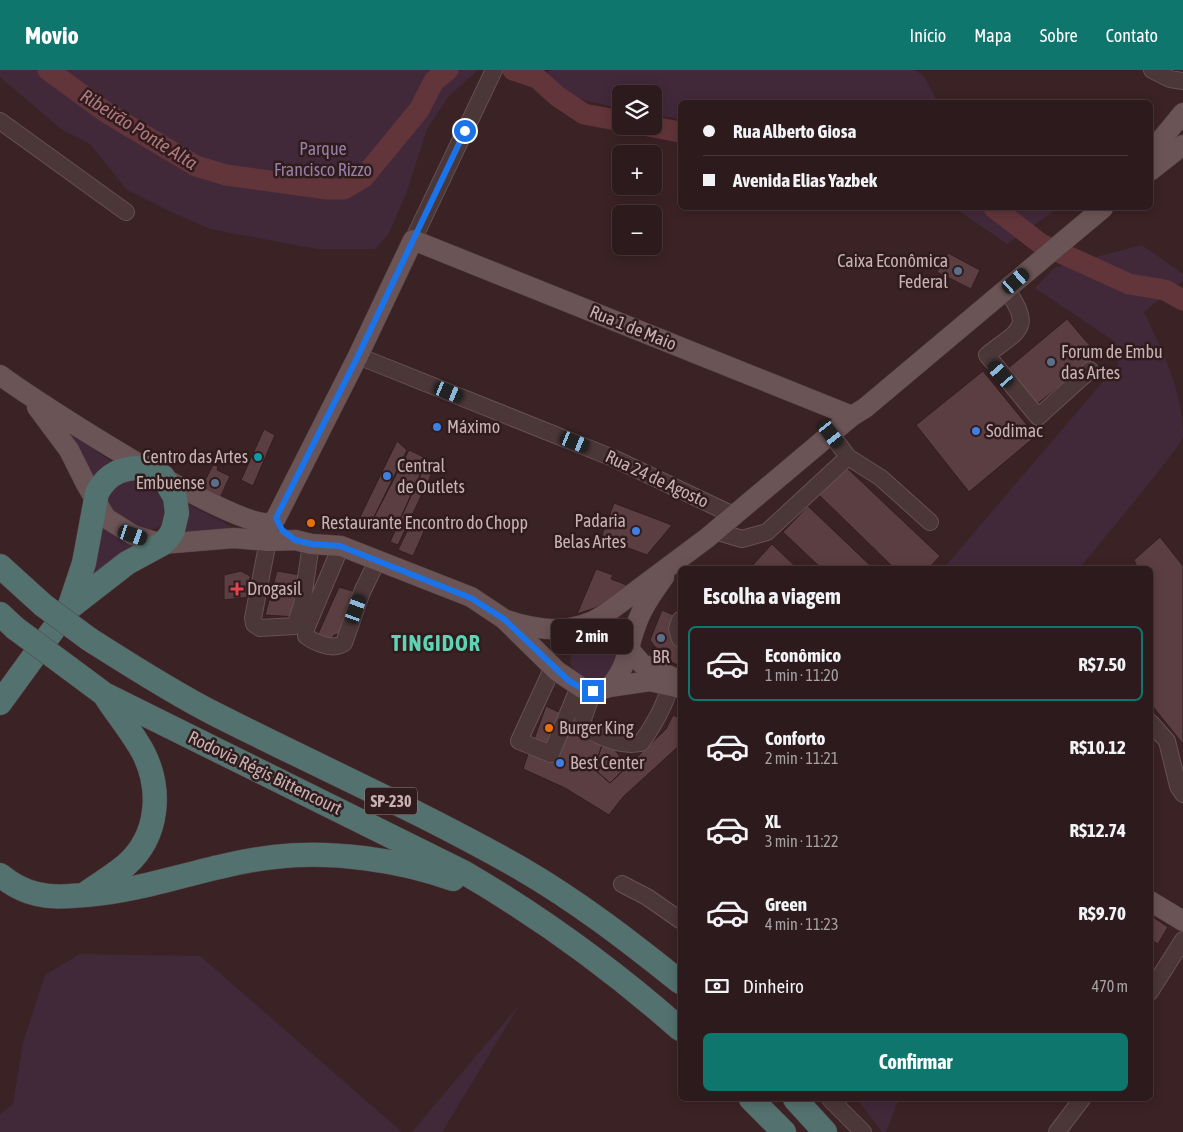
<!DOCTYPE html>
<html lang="pt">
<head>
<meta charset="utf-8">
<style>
	:root { --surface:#2c1a1c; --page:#382729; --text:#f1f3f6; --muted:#a6a1a3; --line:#48383b; --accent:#0f766e }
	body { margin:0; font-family:"Asap Condensed",sans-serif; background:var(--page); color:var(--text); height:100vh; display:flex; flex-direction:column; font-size:19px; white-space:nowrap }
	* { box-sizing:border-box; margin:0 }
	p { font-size:16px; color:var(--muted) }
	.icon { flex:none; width:28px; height:28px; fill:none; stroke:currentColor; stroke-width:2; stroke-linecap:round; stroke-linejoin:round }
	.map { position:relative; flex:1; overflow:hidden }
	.details { position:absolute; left:678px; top:496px; width:475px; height:535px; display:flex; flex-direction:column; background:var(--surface); border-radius:8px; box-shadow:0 2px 12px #0003,0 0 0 1px var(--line) }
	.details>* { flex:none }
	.guide { position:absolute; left:678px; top:30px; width:475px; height:110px; border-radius:8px; box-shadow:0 2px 12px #0003,0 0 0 1px var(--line); display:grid; align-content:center; height:110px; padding:0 25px; background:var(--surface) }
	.tools { position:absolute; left:612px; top:15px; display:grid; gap:10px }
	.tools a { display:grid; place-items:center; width:50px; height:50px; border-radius:8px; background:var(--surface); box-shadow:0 2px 12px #0003,0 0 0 1px var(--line); font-size:25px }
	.end { position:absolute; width:22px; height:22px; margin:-11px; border:6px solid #1a73e8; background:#fff; box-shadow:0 0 0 2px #fff }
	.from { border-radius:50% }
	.bubble { position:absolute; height:35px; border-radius:8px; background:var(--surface); box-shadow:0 2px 12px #0003,0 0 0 1px var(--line); font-size:16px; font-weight:700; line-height:35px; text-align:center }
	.car { position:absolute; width:15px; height:30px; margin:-15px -8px; border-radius:6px; box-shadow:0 0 4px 1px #0007; background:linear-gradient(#222 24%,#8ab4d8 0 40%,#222 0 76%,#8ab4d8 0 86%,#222 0) }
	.guide b { display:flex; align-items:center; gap:18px; height:48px; font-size:19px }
	.guide b+b { border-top:1px solid var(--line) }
	.guide i { width:12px; height:12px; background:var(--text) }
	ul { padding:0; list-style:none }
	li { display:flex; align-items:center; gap:15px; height:75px; margin:0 10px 8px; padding:0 15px; border:2px solid transparent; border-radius:8px }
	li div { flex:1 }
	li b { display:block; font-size:19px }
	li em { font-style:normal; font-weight:700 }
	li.current { border-color:var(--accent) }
	li>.icon { width:45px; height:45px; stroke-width:1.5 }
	h2 { padding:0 25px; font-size:22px; line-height:60px }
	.pay { display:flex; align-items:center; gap:12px; height:55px; padding:0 25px; font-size:19px }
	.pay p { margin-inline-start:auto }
	.primary-button { display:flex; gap:10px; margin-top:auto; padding:10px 25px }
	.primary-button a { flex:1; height:58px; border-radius:8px; background:var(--accent); color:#fff; font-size:20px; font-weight:700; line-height:58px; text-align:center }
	header { display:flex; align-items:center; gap:30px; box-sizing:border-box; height:70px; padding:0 25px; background:var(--accent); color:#fff }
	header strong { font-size:24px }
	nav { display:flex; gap:28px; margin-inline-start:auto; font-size:18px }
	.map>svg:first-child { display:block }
</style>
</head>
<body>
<header>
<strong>Movio</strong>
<nav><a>Início</a><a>Mapa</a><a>Sobre</a><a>Contato</a></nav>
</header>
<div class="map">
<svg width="1183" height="1062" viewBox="0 0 1183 1062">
	<rect width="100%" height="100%" fill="#3b2225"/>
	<path fill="#42293a" d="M0,0h478l-30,27 -21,32 -21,65 -18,41 -13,14h-56l-24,-4 -85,-16 -39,-17 -44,-22 -37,-46 -29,-15 -61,-52z
		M549,0h365l9,5 15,27h-258v17l-26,-4v-21h-33v15l-52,-13 -22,-22z
		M955,138h94l5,3 -47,33z
		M1142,175l41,29v7l-39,31c19,40 39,79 39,125 -1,9 -91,115 -104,132h-136l175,-205 -4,-23 -79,-53 19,-20z
		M60,357l57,38 -26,20z
		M127,410l22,3 18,23 -1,16c-23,19 -41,-1 -59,-16l1,-15z
		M185,433l46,23 -2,4 -49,3z
		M102,451l42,25 -55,32z
		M592,562c16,1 24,7 29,22l-12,26 -19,2c-5,-3 -13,-7 -16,-12 -11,-16 4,-32 18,-38z
		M80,884l120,2 202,176h-402v-18l13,-10 10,-61 22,-68z
		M520,934l-78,128h-30z
		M857,1029h42l-13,33h-4z"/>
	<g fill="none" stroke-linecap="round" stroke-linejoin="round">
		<path stroke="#62353a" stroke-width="21" d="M48,0l59,43 89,53 30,9 101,14h17l19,-11 56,-68 15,-29 14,-11
			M513,0l24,8 20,18 27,18 37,7
			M648,56l32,6
			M994,138l47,36 88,40 36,6 18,10"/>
	</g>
	<path fill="#5b3e41" stroke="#321d1f" d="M948,183l32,17 -9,19 -34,-17z
		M1067,249l31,36 -62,50 -30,-35z
		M983,301l53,65 -67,56 -53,-67z
		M264,359l11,6 -22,51 -12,-6z
		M397,371l10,9 -35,71 -12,-4z
		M409,380l19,9 -34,74 -22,-9v-3z
		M213,395l5,1 -1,4 13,6 -10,22 -20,-8z
		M846,397l94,89 -12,13h-33l-77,-75z
		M423,398l9,5 -34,72 -8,-3z
		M614,433l58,22 -25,30 -46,-17z
		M808,436l66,63h-52l-39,-37z
		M412,451l14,6 -13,29 -15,-6z
		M1160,467l23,29v178l-33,-41v-134h-12l-4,-9z
		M772,474l26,25h-49z
		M596,499l17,6 -2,4 16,6 -26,21 -24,8z
		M241,501l9,5v21l-26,3v-25z
		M277,501l29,5 -10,41 -31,-2z
		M339,517l20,6 -14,40 -11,2 -3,7 -14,-6z
		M662,540l14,6 4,50 -16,-7 -14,-19z
		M546,636l19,9 -14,34 -18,-7z
		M673,645l7,3v27l-57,52 -14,18 -44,-27 -42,-19 6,-18 28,9 11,-28 34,13 -8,24 16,14 56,-54z
		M602,675l11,3 15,18 -18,17 -16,-14z
		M1150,845l18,12 -10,17 -8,-5z"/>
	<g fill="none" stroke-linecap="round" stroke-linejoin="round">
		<g stroke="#665153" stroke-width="18">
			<path id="minor" d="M1152,0l18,9 13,2
				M0,51l126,91
				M413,170l81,-170
				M1007,220c26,39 13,39 -20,65l51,62 52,-47
				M358,286l255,102 120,57
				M848,387l33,21 49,44
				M715,461l27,8 25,-7 81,-75 -17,-23
				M268,471l-15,77 1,6 6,4 35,-2 7,-21 9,-61
				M341,476l-35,83v7c9,7 28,15 38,7l18,-51 15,-31
				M680,550l-3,9 3,10
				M553,597l-34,74 32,13 28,-67
				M593,621l-10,28 1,9c19,9 35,19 57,15 13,-18 23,-35 29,-57
				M1150,652l17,19 11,45 5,8
				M622,814l25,13 33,23
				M1150,922l33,-52
				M830,1029l33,33
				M1057,1062l25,-33"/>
		</g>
		<g stroke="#543f41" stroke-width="21">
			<path id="major" d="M1150,83l33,-40
				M1150,101l33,-26
				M0,305c36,27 235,155 271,148l5,-5 82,-162 55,-116 439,176
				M37,337l32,43 17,34 20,34 27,17 29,9 72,-6 34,3 27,-1 16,4 30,2 130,51 33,22 53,52 25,17 15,3 12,-4 41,-6 30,7
				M506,550c33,11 67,15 98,-5l103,-77 145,-122 13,-8 238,-200
				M630,580l12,14 30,13
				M609,617c19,-18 19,-44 29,-67 6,-16 16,-29 26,-43
				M1150,831l33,20"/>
		</g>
		<g stroke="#533e40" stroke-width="25">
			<path id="highway" d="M0,496l43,39
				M69,538l15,-45 13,-70c11,-21 27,-26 49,-25
				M0,544l15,14
				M89,569c41,26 81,52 124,74 102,52 207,98 307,155 57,33 109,73 160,114
				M69,598l35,26 361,179c77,45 148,97 215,156
				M0,633l69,-95 58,-45 35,-19 7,-7 4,-7 4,-17 -2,-16 -12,-20
				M0,805c11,9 23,16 37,19 17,4 32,2 49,1 64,-5 124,-31 188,-38 56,-7 127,3 179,22
				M85,824c14,-10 28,-18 41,-29 33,-29 36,-76 17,-113 -11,-20 -27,-39 -39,-58
				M751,1029l33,33
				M795,1029l30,33"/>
		</g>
		<use href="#minor" stroke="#4b3638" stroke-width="16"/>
		<use href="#major" stroke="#6b5456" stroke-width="20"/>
		<use href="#highway" stroke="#53716e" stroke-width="24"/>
		<g stroke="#533e40" stroke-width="25" stroke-linecap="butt">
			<path id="highway-bridge" d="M43,535l46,34
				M15,558l54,40"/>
		</g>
		<use href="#highway-bridge" stroke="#53716e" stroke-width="24"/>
	</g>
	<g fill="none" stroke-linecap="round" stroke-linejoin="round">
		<path stroke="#1a73e8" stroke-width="6" d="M465,61l-107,225 -82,162 6,12 13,10 16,4 29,2 131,52 33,21 65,62 13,7 11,3"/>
	</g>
	<g fill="#5c6f8a" stroke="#301b1d" stroke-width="2">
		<circle cx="958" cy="201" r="5"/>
		<circle cx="1051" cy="292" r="5"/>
		<circle cx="215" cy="413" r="5"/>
		<circle cx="661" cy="568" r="5"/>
	</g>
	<g fill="#3f7fe0" stroke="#301b1d" stroke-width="2">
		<circle cx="437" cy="357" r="5"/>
		<circle cx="976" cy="361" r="5"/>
		<circle cx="387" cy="406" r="5"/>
		<circle cx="636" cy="461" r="5"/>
		<circle cx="560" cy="693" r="5"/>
	</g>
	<circle fill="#0f9aa8" stroke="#301b1d" stroke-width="2" cx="258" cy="387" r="5"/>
	<g fill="#e8710a" stroke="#301b1d" stroke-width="2">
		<circle cx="311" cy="453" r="5"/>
		<circle cx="549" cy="658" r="5"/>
	</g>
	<path fill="#e0444e" stroke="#301b1d" stroke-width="2" d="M234.5 511.5h5v5h5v5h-5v5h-5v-5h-5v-5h5z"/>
	<g text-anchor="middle" stroke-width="5" stroke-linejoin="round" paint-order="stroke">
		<rect fill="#301b1d" stroke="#9a8486" stroke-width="1" x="365" y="717.5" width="52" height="27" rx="4"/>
		<g font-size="16" font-weight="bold" fill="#c7b1b3">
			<text x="391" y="737">SP-230</text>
		</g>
		<g font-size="18" fill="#947fa7" stroke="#301b1d">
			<text x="323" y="85">Parque<tspan x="323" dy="21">Francisco Rizzo</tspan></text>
		</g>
		<g font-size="18" fill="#c7b1b3" stroke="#301b1d" text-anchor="start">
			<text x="948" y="197" text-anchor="end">Caixa Econômica<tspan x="948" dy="21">Federal</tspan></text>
			<text x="1061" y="288">Forum de Embu<tspan x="1061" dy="21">das Artes</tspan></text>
			<text x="447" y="363">Máximo</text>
			<text x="986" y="367">Sodimac</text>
			<text x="248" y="393" text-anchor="end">Centro das Artes</text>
			<text x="397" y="402">Central<tspan x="397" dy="21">de Outlets</tspan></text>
			<text x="205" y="419" text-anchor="end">Embuense</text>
			<text x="626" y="457" text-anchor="end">Padaria<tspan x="626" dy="21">Belas Artes</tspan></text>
			<text x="321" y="459">Restaurante Encontro do Chopp</text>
			<text x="247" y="525">Drogasil</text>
			<text x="661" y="593" text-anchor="middle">BR</text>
			<text x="559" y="664">Burger King</text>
			<text x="570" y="699">Best Center</text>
		</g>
		<g font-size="18" fill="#c7b1b3" stroke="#301b1d">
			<text transform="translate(633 258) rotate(22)" y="6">Rua 1 de Maio</text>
			<text transform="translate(657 409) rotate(25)" y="6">Rua 24 de Agosto</text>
			<text transform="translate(265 703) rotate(26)" y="6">Rodovia Régis Bittencourt</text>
		</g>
		<g font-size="19" font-style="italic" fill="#af797f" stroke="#301b1d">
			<text transform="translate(139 59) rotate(32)" y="7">Ribeirão Ponte Alta</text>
		</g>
		<g font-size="22" font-weight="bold" letter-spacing="1" fill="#5fd4b5" stroke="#301b1d">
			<text x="436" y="581">TINGIDOR</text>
		</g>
	</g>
</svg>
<div class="tools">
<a><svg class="icon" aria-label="layers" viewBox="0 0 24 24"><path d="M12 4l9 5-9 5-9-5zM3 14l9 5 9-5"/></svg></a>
<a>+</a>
<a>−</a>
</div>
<i class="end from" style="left:465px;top:61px"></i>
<i class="end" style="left:593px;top:621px"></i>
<div class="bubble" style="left:551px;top:549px;width:82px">2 min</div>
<i class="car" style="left:1016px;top:211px;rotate:49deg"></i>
<i class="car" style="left:1001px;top:304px;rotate:319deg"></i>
<i class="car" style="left:449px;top:322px;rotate:112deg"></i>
<i class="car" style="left:831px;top:364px;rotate:143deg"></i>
<i class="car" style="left:575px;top:372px;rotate:112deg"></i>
<i class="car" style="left:133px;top:465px;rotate:109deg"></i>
<i class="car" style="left:356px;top:539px;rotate:20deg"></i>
<div class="guide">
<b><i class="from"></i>Rua Alberto Giosa</b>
<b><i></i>Avenida Elias Yazbek</b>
</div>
<section class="details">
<h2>Escolha a viagem</h2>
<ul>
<li class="current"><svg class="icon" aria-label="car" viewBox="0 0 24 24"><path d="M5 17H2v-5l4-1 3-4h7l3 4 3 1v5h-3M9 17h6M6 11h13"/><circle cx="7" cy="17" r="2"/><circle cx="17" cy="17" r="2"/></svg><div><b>Econômico</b><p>1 min · 11:20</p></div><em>R$7.50</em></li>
<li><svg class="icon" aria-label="car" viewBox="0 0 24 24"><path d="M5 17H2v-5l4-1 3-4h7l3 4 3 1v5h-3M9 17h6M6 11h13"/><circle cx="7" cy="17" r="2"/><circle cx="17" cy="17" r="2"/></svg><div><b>Conforto</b><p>2 min · 11:21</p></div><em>R$10.12</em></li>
<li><svg class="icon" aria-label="car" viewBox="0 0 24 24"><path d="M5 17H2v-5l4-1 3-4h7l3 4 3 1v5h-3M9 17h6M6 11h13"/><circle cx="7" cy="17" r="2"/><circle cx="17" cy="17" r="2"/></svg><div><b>XL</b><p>3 min · 11:22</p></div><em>R$12.74</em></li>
<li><svg class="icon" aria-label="car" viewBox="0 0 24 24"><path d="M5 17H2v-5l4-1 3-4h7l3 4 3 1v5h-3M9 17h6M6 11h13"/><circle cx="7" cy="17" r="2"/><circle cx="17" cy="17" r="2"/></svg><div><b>Green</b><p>4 min · 11:23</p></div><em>R$9.70</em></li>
</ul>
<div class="pay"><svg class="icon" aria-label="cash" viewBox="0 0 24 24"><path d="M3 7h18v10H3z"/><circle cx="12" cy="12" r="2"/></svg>Dinheiro<p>470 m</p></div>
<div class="primary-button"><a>Confirmar</a></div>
</section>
</div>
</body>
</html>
